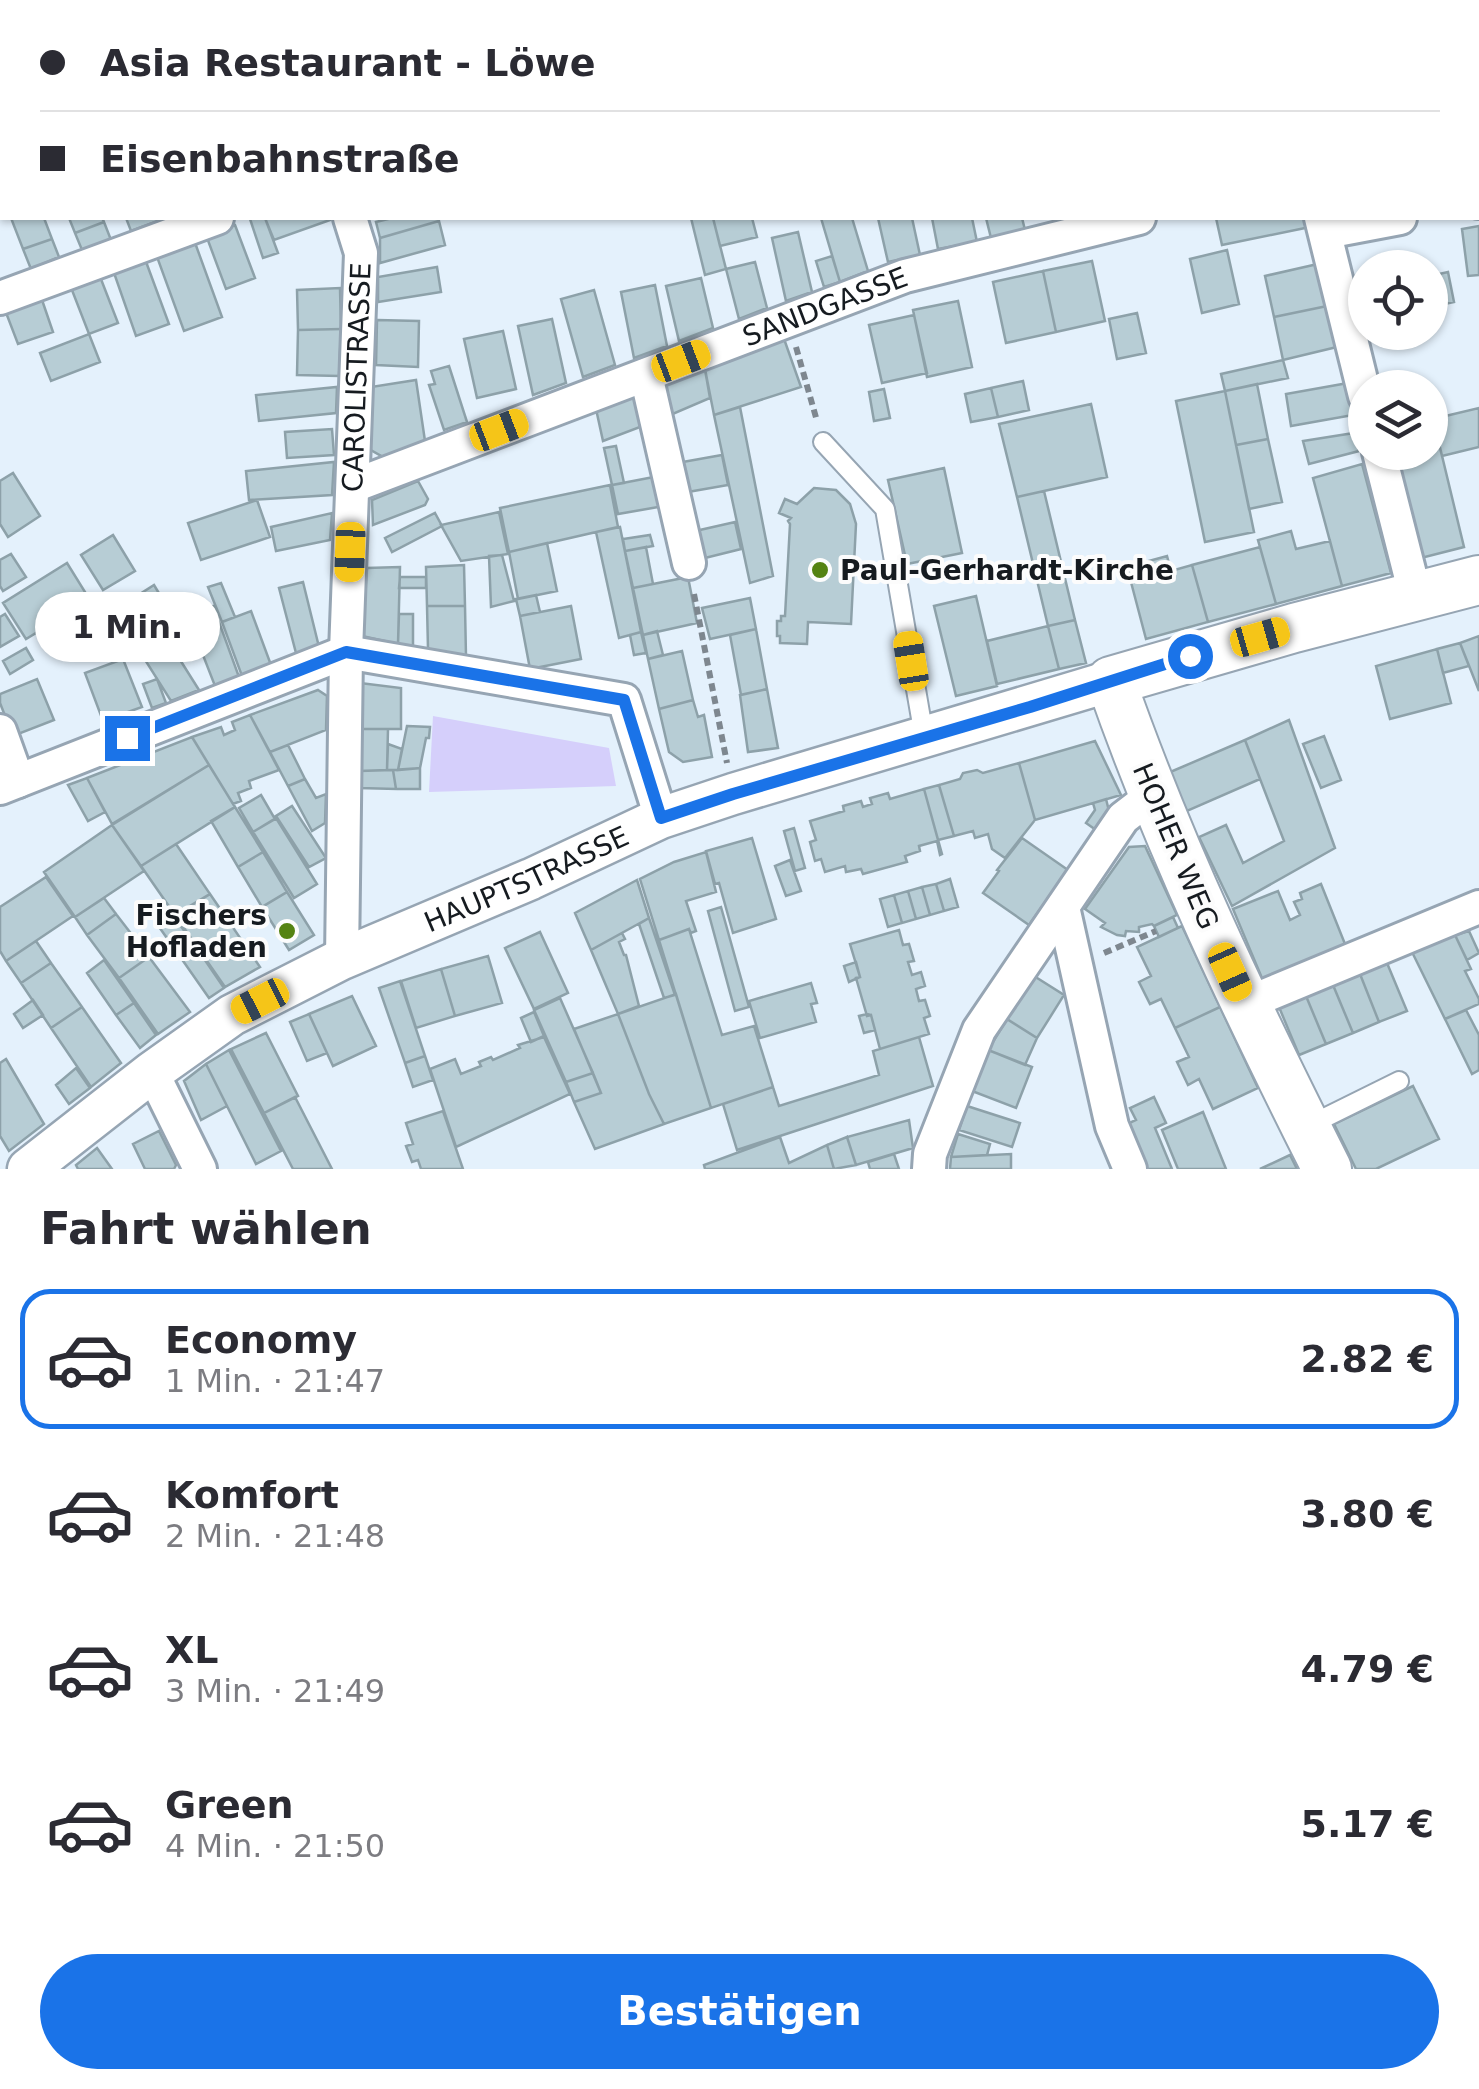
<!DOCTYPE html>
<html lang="de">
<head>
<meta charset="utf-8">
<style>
	:root { --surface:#fff; --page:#f7f7f7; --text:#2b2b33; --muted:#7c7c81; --line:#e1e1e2; --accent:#1a73e8 }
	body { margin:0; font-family:"DejaVu Sans",sans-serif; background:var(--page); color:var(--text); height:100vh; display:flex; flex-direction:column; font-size:38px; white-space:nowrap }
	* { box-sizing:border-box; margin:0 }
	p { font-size:32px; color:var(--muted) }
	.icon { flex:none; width:55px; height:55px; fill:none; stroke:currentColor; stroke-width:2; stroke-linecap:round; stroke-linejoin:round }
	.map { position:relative; height:1169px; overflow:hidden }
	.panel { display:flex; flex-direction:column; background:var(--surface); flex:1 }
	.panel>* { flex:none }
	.hud { position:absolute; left:0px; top:0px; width:1480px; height:220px; box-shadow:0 2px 8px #0004; display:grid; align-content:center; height:220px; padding:0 40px; background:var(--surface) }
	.buttons { position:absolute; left:1348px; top:250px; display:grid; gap:20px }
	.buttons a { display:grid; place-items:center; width:100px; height:100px; border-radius:50%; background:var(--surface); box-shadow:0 2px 8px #0004; font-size:50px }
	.end { position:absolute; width:45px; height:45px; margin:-22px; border:12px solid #1a73e8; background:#fff; box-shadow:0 0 0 5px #fff }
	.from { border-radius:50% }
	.bubble { position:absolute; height:70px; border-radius:35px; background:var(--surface); box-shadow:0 2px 8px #0004; font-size:32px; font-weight:600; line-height:70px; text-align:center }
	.car { position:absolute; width:30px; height:60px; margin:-30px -15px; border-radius:12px; box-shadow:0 0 8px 2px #0007; background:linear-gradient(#f5c518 24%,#345 0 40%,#f5c518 0 76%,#345 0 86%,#f5c518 0) }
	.hud b { display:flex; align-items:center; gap:35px; height:95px; font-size:38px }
	.hud b+b { border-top:2px solid var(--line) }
	.hud i { width:25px; height:25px; background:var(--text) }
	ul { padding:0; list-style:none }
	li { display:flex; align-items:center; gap:30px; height:140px; margin:0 20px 15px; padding:0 20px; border:5px solid transparent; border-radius:30px }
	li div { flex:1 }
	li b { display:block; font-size:38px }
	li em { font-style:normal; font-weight:600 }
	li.current { border-color:var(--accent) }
	li>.icon { width:90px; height:90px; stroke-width:1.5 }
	h2 { padding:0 40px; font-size:45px; line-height:120px }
	.cta { display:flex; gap:20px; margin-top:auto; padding:20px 40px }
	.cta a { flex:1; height:115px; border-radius:60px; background:var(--accent); color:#fff; font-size:40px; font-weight:600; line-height:115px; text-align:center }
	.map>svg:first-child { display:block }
</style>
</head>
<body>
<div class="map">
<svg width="1479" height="1169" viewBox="0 0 1479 1169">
	<rect width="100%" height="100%" fill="#e4f1fc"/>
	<path fill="#d5cffb" d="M280,0h362l-9,2h-351z
		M433,716l176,32 7,38 -187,6z"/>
	<path fill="#b7cdd5" stroke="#8da1a9" stroke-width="2.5" d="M144,0h67l1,2h-67z
		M823,0h72l1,2h-72z
		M1132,0h63l1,2h-63z
		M11,218h33l8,21 -29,10z
		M69,218h33l2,4 -29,11z
		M126,218h40l-35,13z
		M255,218h10l13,35 -15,5 -13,-39z
		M265,218h64l1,2 -56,20z
		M392,218h46l1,3 -59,17 -4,-16z
		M691,218h22l13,51 -21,6z
		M713,218h39l5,19 -37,9z
		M821,218h31l16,53 -28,11z
		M878,218h34l8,37 -32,7z
		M932,218h40l5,24 -39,7z
		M986,218h36l3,12 -34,8z
		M1216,218h92l2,9 -88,18z
		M439,221l6,24 -65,18v-25z
		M104,222l7,18 -29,10 -7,-17z
		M235,225l20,53 -29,11 -20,-54z
		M1479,226v49l-11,1 -6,-47z
		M798,232l14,60 -26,9 -14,-63z
		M52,239l7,18 -28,12 -8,-20z
		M194,240l28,77 -38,14 -28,-77z
		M1227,250l12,54 -37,9 -12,-54z
		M832,256l8,26 -16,5 -8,-26z
		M145,259l24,65 -33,12 -23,-66z
		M1092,261l13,60 -49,11 -13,-61z
		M755,262l12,46 -28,11 -13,-50z
		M1322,263l10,42 -58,12 -9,-41z
		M437,267l4,25 -63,10v-25z
		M1043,271l13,61 -50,11 -13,-61z
		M1448,272l6,30 -24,5v-31z
		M99,274l19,49 -29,11 -19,-49z
		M701,278l12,50 -34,13 -13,-55z
		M655,285l12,61 -33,12 -13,-66z
		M340,288l1,41 -43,1 -1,-40z
		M594,290l21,75 -32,12 -22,-78z
		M41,297l12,35 -35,12 -13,-34z
		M958,301l14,66 -45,10 -14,-67z
		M1332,305l9,41 -58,14 -9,-43z
		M1137,313l9,40 -29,6 -8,-40z
		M914,315l13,58 -45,10 -13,-58z
		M552,319l14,64 -33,12 -15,-69z
		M377,320l42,1 -1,46 -42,-2z
		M341,329l-2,47 -42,-1 1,-45z
		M503,331l13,58 -39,9 -13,-59z
		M89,334l11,28 -49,19 -11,-28z
		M783,336l18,51 -87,28 -10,-51z
		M1283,360l5,18 -63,13 -4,-17z
		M704,364l6,34 -42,18 -7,-35z
		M449,366l18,56 -23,8 -15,-45 6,-1 -4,-13z
		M416,380l9,61 -40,17 -16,-9 2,-62z
		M1023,381l6,29 -31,7 -7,-29z
		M1348,383l5,32 -62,11 -5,-32z
		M1257,384l11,55 -32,6 -11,-54z
		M337,387l-1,26 -77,8 -3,-26z
		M991,388l7,29 -27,5 -6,-28z
		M884,389l6,29 -16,3 -5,-29z
		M641,390l7,34 -45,17 -7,-32z
		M1225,391l29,141 -49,10 -29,-141z
		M1091,404l16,73 -90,20 -18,-73z
		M1430,406l34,141 -43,11 -25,-106h34z
		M740,407l33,169 -23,7 -36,-168z
		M1479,408v39l-37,9 -9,-37z
		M332,429l2,26 -47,3 -2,-26z
		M1354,433l5,18 -50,13 -6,-23z
		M1268,439l14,63 -33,7 -13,-64z
		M616,446l8,37 -12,2 -8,-37z
		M722,455l6,30 -46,8 -5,-30z
		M334,462l-2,33 -83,5 -3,-29z
		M1362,464l29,109 -49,13 -29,-108z
		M944,468l18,85 -55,11 -19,-84z
		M13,473l27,43 -32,21 -8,-13v-43z
		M659,476l5,30 -46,8 -6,-29z
		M418,481l10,18 -3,6 -52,20 -1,-25z
		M610,485l8,42 -109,25 -9,-44z
		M814,488l22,2 14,14 6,20 -5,100 -43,-2 -1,22 -27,-1v-7h-3v-15h4v-5h4l5,-92 -2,-3 3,-3 -12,-5 6,-14 12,5z
		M1044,491l31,129 -27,6 -31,-129z
		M257,500l13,37 -69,23 -13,-37z
		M499,512l9,42 -47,7 -20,-36z
		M332,513l-2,27 -54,11 -5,-24z
		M435,513l7,13 -50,26 -7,-14z
		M735,522l6,27 -44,11 -6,-28z
		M620,527l21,105 -22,6 -23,-106z
		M1291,531l5,18 34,-8 12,45 -66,18 -18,-64z
		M113,535l22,36 -32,19 -22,-35z
		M650,535l3,11 -28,5 -2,-12z
		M547,543l10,48 -39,8 -9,-47z
		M646,547l7,37 -20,4 -8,-37z
		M1260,547l16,57 -68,18 -16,-57z
		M11,554l15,23 -23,14 -3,-5v-26z
		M502,555l12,46 -23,6 -2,-51z
		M1167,556l4,15 21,-6 16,57 -62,17 -19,-72z
		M67,563l23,37 -64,39 -23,-36z
		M464,565l1,41h-38l-1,-39z
		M400,567l-2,77 -36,-8 5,-68z
		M400,577h26v11h-27z
		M688,577l9,46 -54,12 -10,-47z
		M303,582l16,65 -23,6 -17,-65z
		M221,583l14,34 -13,5 -14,-35z
		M154,585l21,35 -15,8 -20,-34z
		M536,595l4,17 -20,4 -4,-17z
		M976,596l21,90 -41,10 -22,-90z
		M750,598l6,31 -46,10 -8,-31z
		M213,606l6,16 -22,9 -6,-17z
		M427,606h38l1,51 -38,-8z
		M571,606l10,53 -51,10 -10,-53z
		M251,611l20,54 -29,11 -20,-54z
		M5,614l14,22 -19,11v-30z
		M399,614h14v32l-15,-2z
		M1075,620l11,43 -27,6 -11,-43z
		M219,622l20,55 -24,9 -21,-54z
		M1048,626l11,43 -62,15 -10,-43z
		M160,628l39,62 -28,11 -36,-57z
		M756,629l11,60 -26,6 -11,-60z
		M657,631l6,24 -15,4 -5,-24z
		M641,632l5,21 -12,2 -4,-20z
		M1479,636v55l-19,-48z
		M1460,643l9,23 -26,7 -6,-24z
		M26,648l7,12 -23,14 -7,-13z
		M1437,649l14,54 -61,16 -14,-53z
		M682,651l11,49 -34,9 -11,-50z
		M123,659l19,48 -39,14 -18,-48z
		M37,679l17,41 -41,16 -13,-33v-9z
		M157,679l9,24 -14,5 -9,-24z
		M360,683l41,5v41h-41z
		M767,689l11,59 -30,4 -8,-57z
		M318,690l9,6 -1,34 -56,22 -20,-37z
		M693,700l5,17 6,-2 8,42 -29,5 -14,-10 -10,-43z
		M250,715l29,55 -30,11 2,7 -13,5 3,8 -8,3 -41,-67 29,-10 3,8 11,-5 -3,-8z
		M1289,720l46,128 -103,58 -33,-69 27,-12 17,38 41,-22 -39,-101z
		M407,726l23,1 -1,11h-3l-6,30 -22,2z
		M360,729h28l-1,41 -28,1z
		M1324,736l17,44 -20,8 -18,-44z
		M192,737l17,28 -97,59 -25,-46z
		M1245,740l15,39 -73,32 -19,-38z
		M1095,741l26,54 -86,25 -16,-57z
		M388,744l14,5 -4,21h-11z
		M288,745l17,34 -17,7 -18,-34z
		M1019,763l16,57 -30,38 -13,-9 -4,-15 -13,4 -2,-7 -19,5 -15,-51 21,-6 3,-6 14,-3 6,3z
		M209,765l26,42 -94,59 -29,-41z
		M420,768v21h-24l-3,-19z
		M393,770l3,19 -37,-1v-17z
		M87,778l18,34 -17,9 -20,-36z
		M305,779l11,19 10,-4 -1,29 -13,8 -24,-45z
		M939,785l15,51 -16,4 -14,-51z
		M924,789l18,65 -2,1 -3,-14 -18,5 1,5 -15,5 2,6 -44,12 -2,-5 -15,3 -1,-6 -20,6 -4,-13 -6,2 -5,-19 6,-2 -6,-19 34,-10 -1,-5 18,-5 2,6 9,-3 -2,-6 18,-5 2,6z
		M261,795l14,24 -22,13 -14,-24z
		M1106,799l3,12 -13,19 -10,-7 9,-13 -2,-7z
		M292,806l34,52 -17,9 -33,-51z
		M235,807l28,45 -25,15 -27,-46z
		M276,818l41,66 -23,14 -41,-66z
		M112,825l32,46 -69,46 -31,-45z
		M794,828l11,40 -10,3 -11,-40z
		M752,838l24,81 -43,14 -14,-50 -4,1 -9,-33z
		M1022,838l46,32 -39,55 -46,-32 16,-22 -2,-1z
		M176,844l34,50 -35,21 -34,-49z
		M1145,846l32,69 -23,11 -2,-2 -13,3v5l-13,-1 -1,5 -8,-1 -16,-8 4,-4 -20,-14 44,-62z
		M263,852l24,40 -25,15 -24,-40z
		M706,852l10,40 -30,9 10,30 -5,2 -2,-4 -30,11 -19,-61 34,-17z
		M790,860l11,31 -15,5 -11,-30z
		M46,877l27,39 -67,45 -6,-10v-44z
		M950,879l8,28 -14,4 -8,-27z
		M637,880l12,38 -58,32 -16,-37z
		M936,884l8,27 -14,4 -8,-28z
		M1321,884l26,65 -83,34 -31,-74 45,-18 12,29 10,-5 -6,-13 8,-3 -2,-6z
		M922,887l8,28 -14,4 -8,-28z
		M908,891l8,28 -14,4 -8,-28z
		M287,892l27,43 -25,15 -27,-43z
		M210,894l50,73 -35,20 -50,-72z
		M894,895l8,28 -14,4 -8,-28z
		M104,898l12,16 -29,21 -12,-18z
		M721,907l28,100 -14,4 -27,-100z
		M116,914l33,43 -30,21 -32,-43z
		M172,914l24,33 -15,11 -24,-34z
		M1173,917l5,11 -19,9 -5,-11z
		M649,918l26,77 -11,3 -25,-74z
		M1182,926l38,81 -45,21 -14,-29 -11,5 -11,-22 12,-6 -14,-29z
		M689,929l33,106 32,-9 19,61 -62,21 -52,-168z
		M899,930l4,15 6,-1 5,17 -6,1 4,13 9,-3 4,14 -9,3 3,12 6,-1 5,16 -6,2 5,16 -49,15 -9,-34 -4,1 -11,-38 4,-1 -10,-33z
		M1469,931l10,22 -12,7 -12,-25z
		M540,932l28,61 -34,16 -29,-61z
		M622,933l3,6 -6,3 5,13h2l13,51 -21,8 -27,-64z
		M1455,935l16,34 -6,2 14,28v5l-34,15 -33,-67z
		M36,941l15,22 -30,20 -15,-22z
		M196,947l28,41 -15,10 -28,-40z
		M488,956l14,47 -47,13 -14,-47z
		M149,957l41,55 -32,22 -39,-56z
		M104,960l30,43 -18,12 -29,-42z
		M856,962l4,15 -11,5 -5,-16z
		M51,963l31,44 -31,21 -30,-45z
		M1387,963l20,48 -28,11 -19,-48z
		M441,969l14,47 -39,12 -15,-47z
		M1360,974l19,48 -26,11 -20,-48z
		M1034,976l30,19 -27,43 -30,-19z
		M400,981l25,75 -20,7 -26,-75z
		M811,983l6,20 -6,1 5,18 -56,16 -11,-37z
		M1333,985l20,48 -27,11 -20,-48z
		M676,994l35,114 -47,16 -15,-30 -31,-80z
		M352,996l24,50 -43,20 -24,-52z
		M1306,996l20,48 -27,11 -20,-48z
		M560,998l33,75 -27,9 -32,-72z
		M33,1000l10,15 -20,13 -9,-14z
		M134,1003l22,32 -16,13 -24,-33z
		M82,1007l39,56 -30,24 -40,-59z
		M1220,1007l38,81 -45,21 -14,-30 -11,6 -11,-23 12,-5 -14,-29z
		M1466,1010l13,25v35l-7,4 -27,-55z
		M534,1012l10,24 -13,6 -10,-24z
		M309,1014l18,39 -20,8 -17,-39z
		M618,1014l31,80 15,30 -69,25 -21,-47 27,-9 -27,-64z
		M867,1014l4,1 4,15 -11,3 -5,-17z
		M1007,1019l30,19 -12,27 -37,-15z
		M266,1033l32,63 -34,17 -33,-64z
		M544,1037l26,57 -114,53 -26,-78 25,-10 6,15 20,-8 -2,-4 12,-5 2,3 27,-12 -2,-3z
		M919,1037l14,49 -196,64 -14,-46 50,-17 6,19 100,-31 -6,-24z
		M229,1050l52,101 -25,13 -50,-100z
		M988,1050l44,17 -16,41 -44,-17z
		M425,1056l8,24 -20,7 -8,-24z
		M6,1059l38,65 -35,27 -9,-15v-73z
		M206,1064l21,42 -26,14 -17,-39z
		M76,1068l14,20 -21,16 -13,-19z
		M593,1073l8,20 -27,9 -8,-20z
		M1413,1086l26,53 -63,30h-20l-22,-45z
		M295,1097l37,72h-39l-29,-56z
		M1154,1097l12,26 -11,5 17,41h-27l-20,-44 11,-5 -6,-12z
		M967,1106l53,17 -8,24 -53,-17z
		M443,1111l20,58h-42l-3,-9 -6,2 -6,-16 7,-2 -7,-21z
		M1203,1112l23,57h-48l-16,-39z
		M909,1120l4,28 -57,17 -9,-28z
		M159,1131l17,34 -2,4h-29l-12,-25z
		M958,1134l32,10 -3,11 -36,2z
		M780,1137l9,26 38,-18 7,24h-129l-1,-4z
		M847,1137l9,28 -22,4 -7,-24z
		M97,1148l15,21h-34l-2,-4z
		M894,1154l5,15h-29l-2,-7z
		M1011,1154v15h-61l1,-12z
		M1290,1155l7,14h-37z"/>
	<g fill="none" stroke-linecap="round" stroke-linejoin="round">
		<g stroke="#96a5b3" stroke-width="22">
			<path id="service" d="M823,442l62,67 39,227
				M1306,1127l93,-46"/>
		</g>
		<g stroke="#96a5b3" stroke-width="38">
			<g id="minor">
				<path d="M260,0l1,2"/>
				<path d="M1258,0l1,2"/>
				<path d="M689,2l8,-2"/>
				<path d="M1478,202h1"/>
				<path d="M1321,218l44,178"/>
				<path d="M1326,232l74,-14"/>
				<path d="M0,298l217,-80"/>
				<path d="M646,375l43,188"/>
				<path d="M1379,452l37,146"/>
				<path id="s1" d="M353,486l552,-210 234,-58"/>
				<path d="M0,731l18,50"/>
				<path d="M0,788l346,-136 278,48 37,118"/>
				<path d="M1063,907l49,219 18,43"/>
				<path id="s2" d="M342,959l4,-307 15,-399 -11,-35"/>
				<path d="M1245,1004l234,-97"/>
				<path d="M152,1072l48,97"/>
				<path d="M929,1169l1,-15 49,-124 144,-212 30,-23"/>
			</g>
		</g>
		<g stroke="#96a5b3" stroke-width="45">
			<g id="tertiary">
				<path id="s3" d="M28,1169l124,-97 80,-57 110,-56 189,-80 130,-61 72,-24 378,-113"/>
			</g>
		</g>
		<g stroke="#96a5b3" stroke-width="52">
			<path id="secondary" d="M1327,1169c-80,-159 -157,-319 -216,-488l183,-53 185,-48"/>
		</g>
		<path stroke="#7e878f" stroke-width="6" stroke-dasharray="8 5" stroke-linecap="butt" d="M318,0l1,2
			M68,2l7,-2
			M480,2l10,-2
			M0,27l2,-1
			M796,347l21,74
			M694,594l33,169
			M1104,953l52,-22"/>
		<use href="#service" stroke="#fff" stroke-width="18"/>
		<use href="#minor" stroke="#fff" stroke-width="32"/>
		<use href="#tertiary" stroke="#fff" stroke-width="40"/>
		<use href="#secondary" stroke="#fff" stroke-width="48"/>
	</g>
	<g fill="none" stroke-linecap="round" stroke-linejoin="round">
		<path stroke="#1a73e8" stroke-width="12" d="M127,738l219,-86 278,48 37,118 72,-24 297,-87 160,-51"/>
	</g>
	<g fill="#548312" stroke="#fcfcfc" stroke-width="4">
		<circle cx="820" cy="570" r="10"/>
		<circle cx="287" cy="931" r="10"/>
	</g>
	<g text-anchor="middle" stroke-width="8" stroke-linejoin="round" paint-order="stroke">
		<g font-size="28" fill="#161b20" stroke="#fcfcfc">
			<text dy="10" stroke="none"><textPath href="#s1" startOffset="505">SANDGASSE</textPath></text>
			<text dy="10" stroke="none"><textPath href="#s2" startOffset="582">CAROLISTRASSE</textPath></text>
			<text transform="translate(1176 846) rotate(67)" y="10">HOHER WEG</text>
			<text dy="10" stroke="none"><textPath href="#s3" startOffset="580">HAUPTSTRASSE</textPath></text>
		</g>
		<g font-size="28" font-weight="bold" fill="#161b20" stroke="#fcfcfc" text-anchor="start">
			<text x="840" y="580">Paul-Gerhardt-Kirche</text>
			<text x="267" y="925" text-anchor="end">Fischers<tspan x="267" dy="32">Hofladen</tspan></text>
		</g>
	</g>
</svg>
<div class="buttons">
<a><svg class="icon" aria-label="locate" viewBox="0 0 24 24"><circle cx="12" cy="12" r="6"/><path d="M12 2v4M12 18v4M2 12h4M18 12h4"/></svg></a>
<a><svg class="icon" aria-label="layers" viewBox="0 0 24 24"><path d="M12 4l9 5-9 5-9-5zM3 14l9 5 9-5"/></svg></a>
</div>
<i class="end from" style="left:1190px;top:656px"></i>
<i class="end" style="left:127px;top:738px"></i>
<div class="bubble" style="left:35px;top:592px;width:185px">1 Min.</div>
<i class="car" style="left:681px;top:361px;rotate:69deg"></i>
<i class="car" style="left:499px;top:430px;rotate:69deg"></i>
<i class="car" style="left:350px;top:552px;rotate:182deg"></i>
<i class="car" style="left:1260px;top:637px;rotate:74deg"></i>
<i class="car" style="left:911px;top:661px;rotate:351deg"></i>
<i class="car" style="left:1230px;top:972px;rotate:156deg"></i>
<i class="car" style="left:260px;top:1001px;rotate:243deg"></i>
<div class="hud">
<b><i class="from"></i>Asia Restaurant - Löwe</b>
<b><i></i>Eisenbahnstraße</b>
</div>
</div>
<section class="panel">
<h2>Fahrt wählen</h2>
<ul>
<li class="current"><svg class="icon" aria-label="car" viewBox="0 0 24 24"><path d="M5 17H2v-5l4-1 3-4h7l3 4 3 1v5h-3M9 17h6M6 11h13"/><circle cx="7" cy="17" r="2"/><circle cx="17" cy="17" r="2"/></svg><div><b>Economy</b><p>1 Min. · 21:47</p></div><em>2.82 €</em></li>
<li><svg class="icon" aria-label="car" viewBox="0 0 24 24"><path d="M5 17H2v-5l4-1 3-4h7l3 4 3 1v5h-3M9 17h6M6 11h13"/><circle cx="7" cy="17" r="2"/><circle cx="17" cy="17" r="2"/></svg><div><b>Komfort</b><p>2 Min. · 21:48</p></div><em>3.80 €</em></li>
<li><svg class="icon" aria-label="car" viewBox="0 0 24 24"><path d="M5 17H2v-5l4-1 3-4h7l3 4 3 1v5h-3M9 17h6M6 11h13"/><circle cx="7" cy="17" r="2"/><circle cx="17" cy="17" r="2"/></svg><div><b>XL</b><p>3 Min. · 21:49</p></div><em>4.79 €</em></li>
<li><svg class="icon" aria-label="car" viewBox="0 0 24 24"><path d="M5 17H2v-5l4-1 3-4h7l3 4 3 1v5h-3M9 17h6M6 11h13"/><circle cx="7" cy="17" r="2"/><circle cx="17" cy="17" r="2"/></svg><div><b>Green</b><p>4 Min. · 21:50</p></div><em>5.17 €</em></li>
</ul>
<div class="cta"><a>Bestätigen</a></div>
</section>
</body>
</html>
